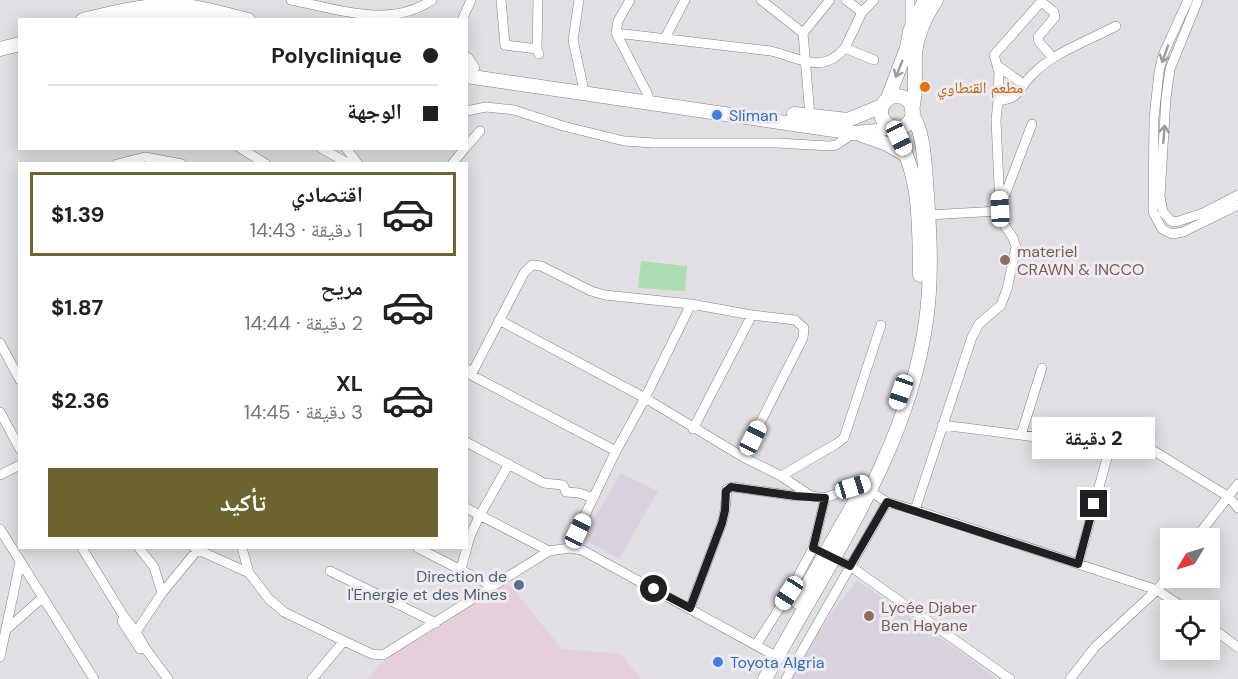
<!DOCTYPE html>
<html lang="ar">
<head>
<meta charset="utf-8">
<style>
	:root { --surface:#fff; --page:#f6f6f6; --text:#202124; --muted:#757577; --line:#e0e0e0; --accent:#6d6531 }
	body { margin:0; font-family:"DM Sans","Noto Naskh Arabic",sans-serif; background:var(--page); color:var(--text); direction:rtl; height:100vh; display:flex; flex-direction:column; font-size:22px; white-space:nowrap }
	* { box-sizing:border-box; margin:0 }
	p { font-size:20px; color:var(--muted) }
	.icon { flex:none; width:33px; height:33px; fill:none; stroke:currentColor; stroke-width:2; stroke-linecap:round; stroke-linejoin:round }
	.map { position:relative; flex:1; overflow:hidden; direction:ltr }
	.panel { position:absolute; left:18px; top:162px; width:450px; height:387px; display:flex; flex-direction:column; background:var(--surface); border-radius:0px; box-shadow:0 3px 15px #0003; direction:rtl }
	.panel>* { flex:none }
	.hud { position:absolute; left:18px; top:18px; width:450px; height:132px; border-radius:0px; box-shadow:0 3px 15px #0003; direction:rtl; display:grid; align-content:center; height:132px; padding:0 30px; background:var(--surface) }
	.needle { width:39px; rotate:232deg }
	.buttons { position:absolute; left:1160px; top:528px; display:grid; gap:12px }
	.buttons a { display:grid; place-items:center; width:60px; height:60px; border-radius:0px; background:var(--surface); box-shadow:0 3px 15px #0003; font-size:30px }
	.end { position:absolute; width:27px; height:27px; margin:-14px; border:8px solid #201f21; background:#fff; box-shadow:0 0 0 3px #fff }
	.from { border-radius:50% }
	.bubble { position:absolute; height:42px; border-radius:0px; background:var(--surface); box-shadow:0 3px 15px #0003; font-size:20px; font-weight:700; line-height:42px; text-align:center; direction:rtl }
	.car { position:absolute; width:18px; height:36px; margin:-18px -9px; border-radius:8px; box-shadow:0 0 4px 2px #0007; background:linear-gradient(#fff 24%,#345 0 40%,#fff 0 76%,#345 0 86%,#fff 0) }
	.hud b { display:flex; align-items:center; gap:21px; height:57px; font-size:22px }
	.hud b+b { border-top:2px solid var(--line) }
	.hud i { width:15px; height:15px; background:var(--text) }
	ul { padding:10px 0 0; list-style:none }
	li { display:flex; align-items:center; gap:18px; height:84px; margin:0 12px 9px; padding:0 18px; border:3px solid transparent; border-radius:0px }
	li div { flex:1 }
	li b { display:block; font-size:22px }
	li em { font-style:normal; font-weight:700 }
	li.on { border-color:var(--accent) }
	li>.icon { width:54px; height:54px; stroke-width:1.5 }
	.cta { display:flex; gap:12px; margin-top:auto; padding:12px 30px }
	.cta a { flex:1; height:69px; border-radius:0px; background:var(--accent); color:#fff; font-size:24px; font-weight:700; line-height:69px; text-align:center }
	.map>svg:first-child { display:block }
</style>
</head>
<body>
<div class="map">
<svg width="1238" height="679" viewBox="0 0 1238 679">
	<rect width="100%" height="100%" fill="#e2dfe4"/>
	<path fill="#d9d2de" d="M620,473l38,18 -39,68 -36,-20z
		M857,580l105,73 35,26h-210l13,-24z"/>
	<path fill="#e5cfdd" d="M506,580l56,69 59,5 20,25h-274l19,-21z"/>
	<path fill="#abdcb2" d="M641,261l46,5 -2,25 -47,-3z"/>
	<g fill="none" stroke-linecap="round" stroke-linejoin="round">
		<g stroke="#838085" stroke-width="10">
			<path id="minor" d="M291,0c45,9 99,29 141,0
				M501,0l4,45 32,4
				M538,0l-1,49 2,5
				M579,0l-6,40 10,46
				M630,0l-12,21 -2,12 32,62
				M761,0l42,33 7,83
				M846,0l16,12
				M910,0v28
				M1188,0l-25,55 -4,17 -5,46 -1,94 9,17 10,5 11,-2 55,-27
				M1198,0l-28,69 -4,29 -6,98 3,16 8,9 5,1 27,-9 35,-18
				M462,20l9,-20
				M616,33l155,18c29,7 51,24 74,-3l29,12
				M803,33l27,-33
				M665,38l20,-38
				M845,48l17,-36 12,-12
				M998,66l25,18
				M998,101l1,-29 -5,-17 46,-52h3l11,9 1,5 -17,20 1,5 14,16
				M466,111l20,-4 28,3 49,16 61,15 29,2h124l52,3 7,-1 18,-12
				M466,147l14,-16
				M240,148l26,16
				M321,148l28,16
				M346,148l12,16
				M117,164l28,-7 37,7
				M452,164l13,-16
				M1000,207l-4,-87 2,-19c24,-3 19,-12 34,-26 22,-23 56,-34 84,-49
				M928,215l71,-4
				M499,320l146,78 98,59 38,19 30,20 14,2 40,-15
				M0,343l20,37
				M466,368l5,7 145,76 29,-53 46,-94
				M471,375l53,-102 8,-8 9,1 50,25 14,4 86,9 61,11 43,5 9,8 -1,10 -60,119
				M0,412l20,37
				M942,425l142,18 52,1 13,4 80,49 9,11
				M693,429l59,-114
				M1021,435l21,-67
				M466,442l78,41 19,2 3,7 13,1 14,5
				M0,475l20,-10
				M781,476l55,-32 8,-6 37,-113
				M871,492l16,10 28,8 57,-173 7,-13 22,-19 6,-16 8,-37 1,-5 -3,-9 -12,-18 -2,-9 33,-87
				M466,508l83,43
				M915,510l242,80 30,20
				M0,529l94,150
				M1196,538l42,-54
				M82,548l41,67 13,17 9,16 23,31
				M139,548l15,19 8,26
				M194,548l55,25 20,26 15,13 60,29
				M242,548l7,25
				M418,548l74,38
				M569,548l47,-97
				M813,548l12,-50
				M1078,564l33,-121
				M461,569l9,-33 10,-21 29,-51
				M330,571l106,52
				M690,608l32,-85 3,-13 2,-21 6,-2 62,9h15
				M122,621l18,28
				M1209,626l29,21
				M7,629l35,-31
				M136,632l26,-39 37,-45
				M756,645l33,-52 24,-45 37,18 160,113
				M0,657l20,-95
				M312,679l32,-38 28,13 11,1 166,-104 20,-3 13,2 188,103
				M786,679l101,-177
				M1070,679l25,-32 62,-57 13,-17"/>
		</g>
		<g stroke="#838085" stroke-width="15">
			<path id="highway" d="M126,19l46,-3 37,2
				M83,20c33,-8 67,-17 101,-14 22,2 43,9 64,14
				M0,49l20,-5
				M466,59l6,9
				M466,76l388,57 24,-2 11,-5
				M881 112a16 16 0 1 1 32 0a16 16 0 1 1-32 0Z
				M888,98l19,-50 3,-17 15,-31
				M912,110c5,-19 2,-37 3,-57 2,-18 11,-38 21,-53
				M794,114l54,6 34,-14
				M891,126c31,47 28,95 29,149
				M862,135l25,9 19,11
				M798,602l63,-111
				M765,679c61,-114 143,-226 161,-358 6,-41 4,-84 1,-126 -2,-22 -2,-63 -15,-80"/>
		</g>
		<use href="#minor" stroke="#fff" stroke-width="9"/>
		<use href="#highway" stroke="#fff" stroke-width="14"/>
	</g>
	<defs><path id="oneway-shaft" d="M-6 0H5M1.5-3L5.5 0L1.5 3" fill="none" stroke-width="1.6" stroke-linecap="round" stroke-linejoin="round" transform="scale(1.5)"/></defs>
	<g stroke="#9b9a9b">
		<use href="#oneway-shaft" transform="translate(1165 54) rotate(110)"/>
		<use href="#oneway-shaft" transform="translate(899 69) rotate(112)"/>
		<use href="#oneway-shaft" transform="translate(1164 134) rotate(-85)"/>
	</g>
	<g fill="none" stroke-linecap="round" stroke-linejoin="round">
		<path stroke="#201f21" stroke-width="8" d="M654,589l36,19 32,-85 3,-13 1,-19 5,-4 64,9 30,2 -12,50 37,18 37,-64 191,62 16,-60"/>
	</g>
	<circle fill="#e8710a" stroke="#efecf1" stroke-width="2" cx="925" cy="87" r="6"/>
	<g fill="#3f7fe0" stroke="#efecf1" stroke-width="2">
		<circle cx="717" cy="115" r="6"/>
		<circle cx="718" cy="662" r="6"/>
	</g>
	<g fill="#8d6e63" stroke="#efecf1" stroke-width="2">
		<circle cx="1005" cy="260" r="6"/>
		<circle cx="869" cy="616" r="6"/>
	</g>
	<circle fill="#5c6f8a" stroke="#efecf1" stroke-width="2" cx="519" cy="585" r="6"/>
	<g text-anchor="middle" stroke-width="6" stroke-linejoin="round" paint-order="stroke">
		<g font-size="16" fill="#c56008" stroke="#efecf1" text-anchor="start">
			<text x="937" y="93">مطعم القنطاوي</text>
		</g>
		<g font-size="16" fill="#366cbe" stroke="#efecf1" text-anchor="start">
			<text x="729" y="121">Sliman</text>
			<text x="730" y="668">Toyota Algria</text>
		</g>
		<g font-size="16" fill="#785e54" stroke="#efecf1" text-anchor="start">
			<text x="1017" y="257">materiel<tspan x="1017" dy="18">CRAWN &amp; INCCO</tspan></text>
			<text x="881" y="613">Lycée Djaber<tspan x="881" dy="18">Ben Hayane</tspan></text>
		</g>
		<g font-size="16" fill="#4e5e75" stroke="#efecf1" text-anchor="end">
			<text x="507" y="582">Direction de<tspan x="507" dy="18">l'Energie et des Mines</tspan></text>
		</g>
	</g>
</svg>
<div class="buttons">
<a><svg class="needle" viewBox="-14 -14 28 28"><path d="M0-13l5 13h-10z" fill="#e53935"/><path d="M0 13l5-13h-10z" fill="#757577"/></svg></a>
<a><svg class="icon" aria-label="locate" viewBox="0 0 24 24"><circle cx="12" cy="12" r="6"/><path d="M12 2v4M12 18v4M2 12h4M18 12h4"/></svg></a>
</div>
<i class="end from" style="left:654px;top:589px"></i>
<i class="end" style="left:1094px;top:504px"></i>
<div class="bubble" style="left:1032px;top:417px;width:123px">2 دقيقة</div>
<i class="car" style="left:899px;top:138px;rotate:155deg"></i>
<i class="car" style="left:1000px;top:209px;rotate:357deg"></i>
<i class="car" style="left:901px;top:392px;rotate:199deg"></i>
<i class="car" style="left:753px;top:438px;rotate:27deg"></i>
<i class="car" style="left:853px;top:487px;rotate:73deg"></i>
<i class="car" style="left:578px;top:531px;rotate:26deg"></i>
<i class="car" style="left:789px;top:593px;rotate:213deg"></i>
<div class="hud">
<b><i class="from"></i>Polyclinique</b>
<b><i></i>الوجهة</b>
</div>
<section class="panel">
<ul>
<li class="on"><svg class="icon" aria-label="car" viewBox="0 0 24 24"><path d="M5 17H2v-5l4-1 3-4h7l3 4 3 1v5h-3M9 17h6M6 11h13"/><circle cx="7" cy="17" r="2"/><circle cx="17" cy="17" r="2"/></svg><div><b>اقتصادي</b><p>1 دقيقة · 14:43</p></div><em>$1.39</em></li>
<li><svg class="icon" aria-label="car" viewBox="0 0 24 24"><path d="M5 17H2v-5l4-1 3-4h7l3 4 3 1v5h-3M9 17h6M6 11h13"/><circle cx="7" cy="17" r="2"/><circle cx="17" cy="17" r="2"/></svg><div><b>مريح</b><p>2 دقيقة · 14:44</p></div><em>$1.87</em></li>
<li><svg class="icon" aria-label="car" viewBox="0 0 24 24"><path d="M5 17H2v-5l4-1 3-4h7l3 4 3 1v5h-3M9 17h6M6 11h13"/><circle cx="7" cy="17" r="2"/><circle cx="17" cy="17" r="2"/></svg><div><b>XL</b><p>3 دقيقة · 14:45</p></div><em>$2.36</em></li>
</ul>
<div class="cta"><a>تأكيد</a></div>
</section>
</div>
</body>
</html>
